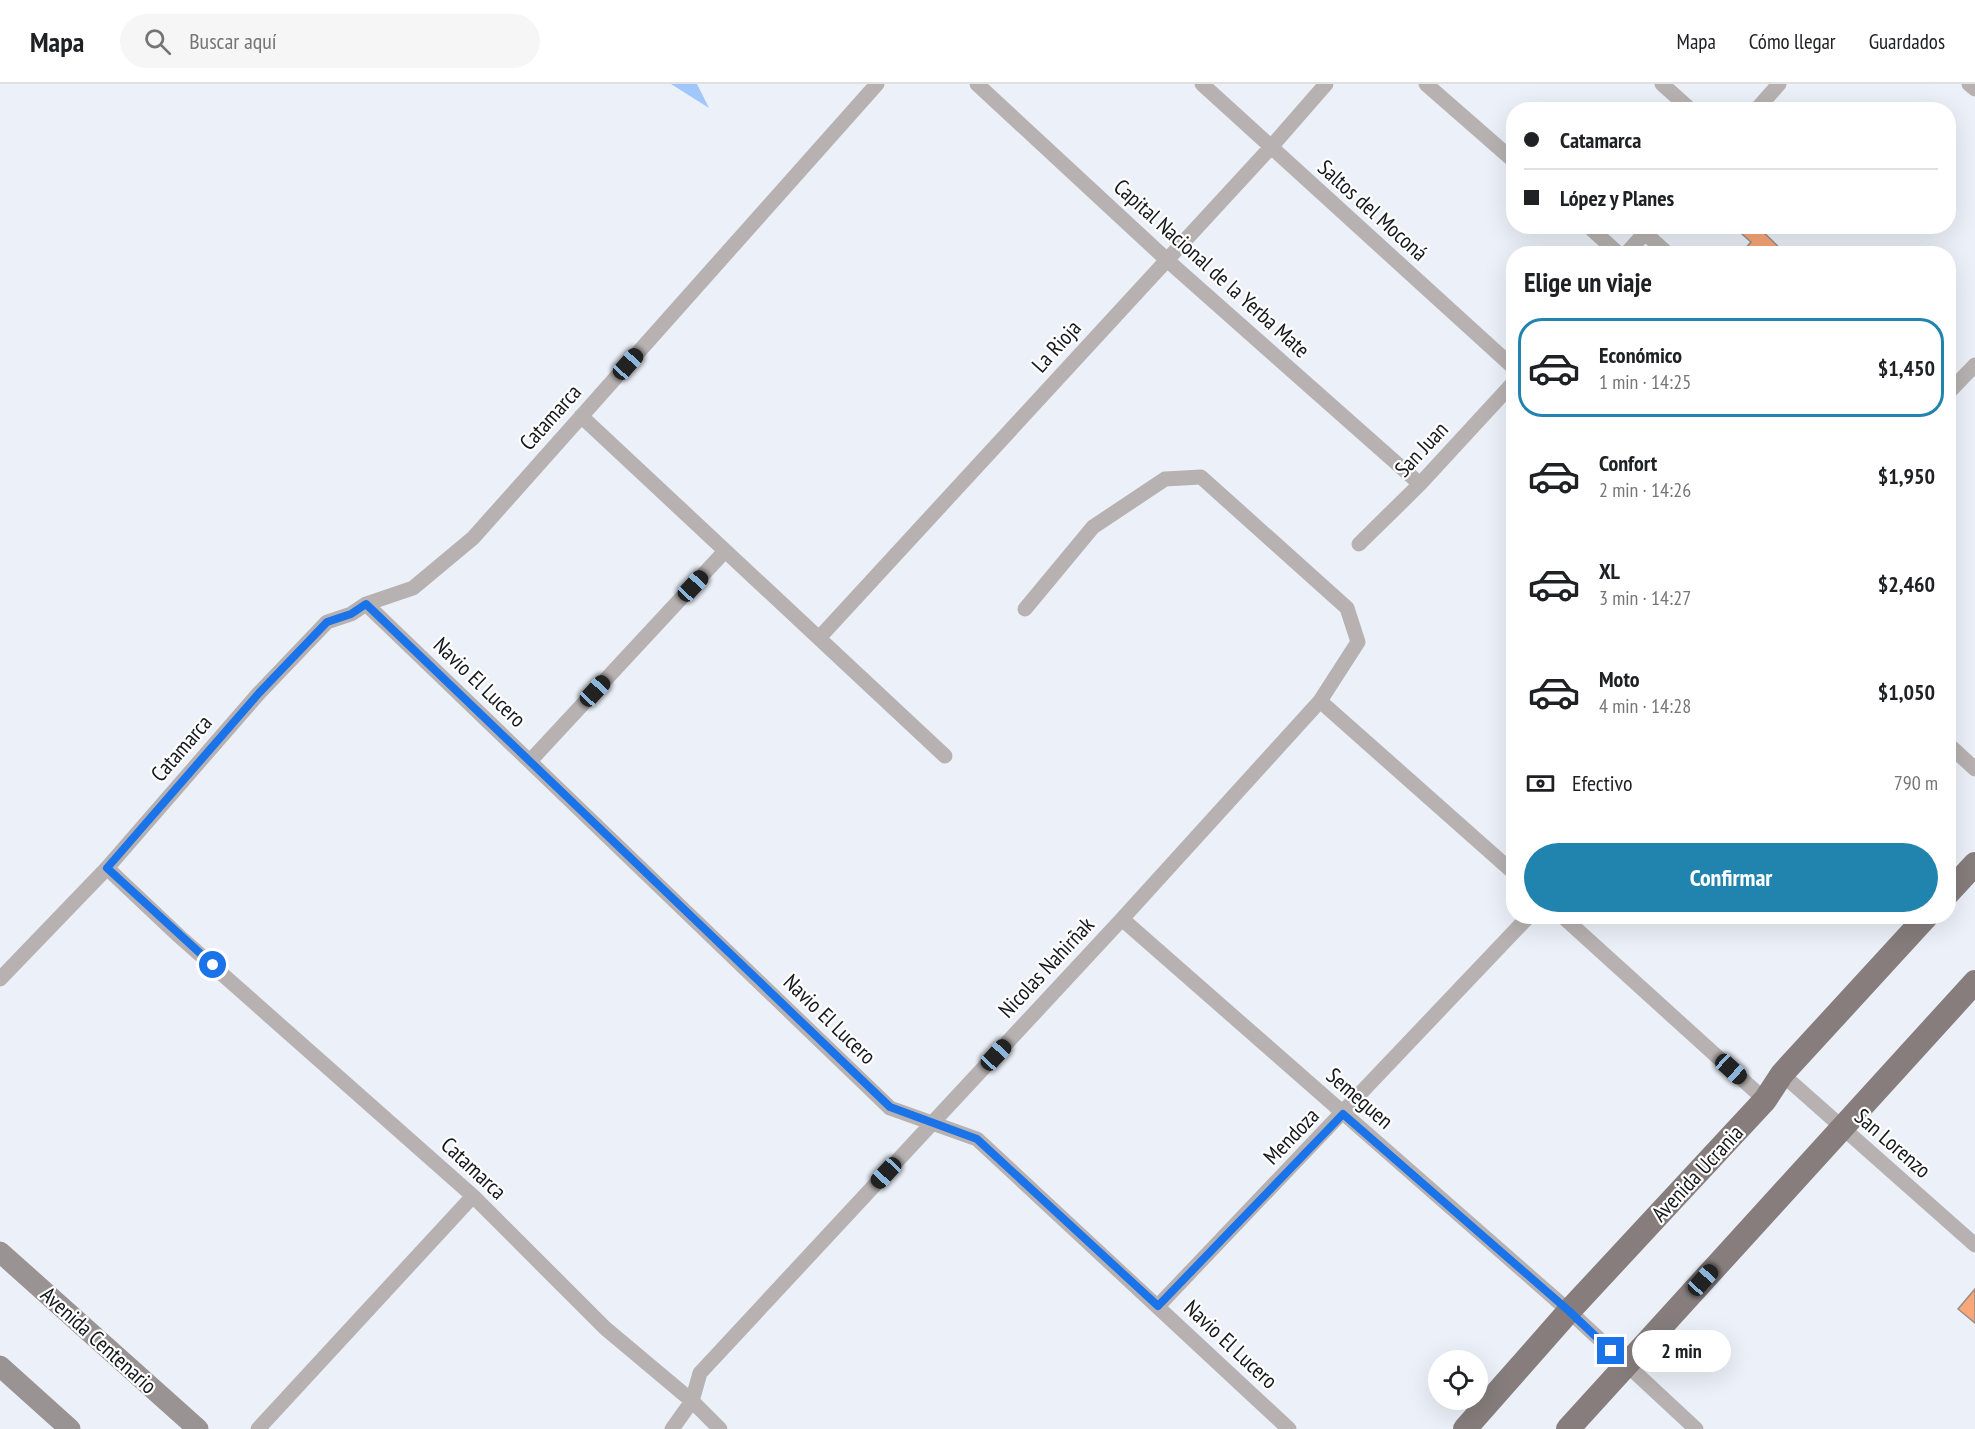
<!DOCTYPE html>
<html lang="es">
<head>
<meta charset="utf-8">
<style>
	:root { --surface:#fff; --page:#f6f6f6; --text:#202124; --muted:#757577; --line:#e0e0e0; --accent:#2084ae }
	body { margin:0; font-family:"PT Sans Narrow",sans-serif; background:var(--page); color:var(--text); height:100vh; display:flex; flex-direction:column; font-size:22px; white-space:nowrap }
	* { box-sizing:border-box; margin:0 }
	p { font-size:20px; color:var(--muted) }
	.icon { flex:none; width:33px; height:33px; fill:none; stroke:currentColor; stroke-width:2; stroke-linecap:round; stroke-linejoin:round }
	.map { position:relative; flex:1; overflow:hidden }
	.drawer { position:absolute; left:1506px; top:162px; width:450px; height:678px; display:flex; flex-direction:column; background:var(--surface); border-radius:24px; box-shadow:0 6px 24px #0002 }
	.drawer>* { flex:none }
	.banner { position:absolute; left:1506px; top:18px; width:450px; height:132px; border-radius:24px; box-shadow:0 6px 24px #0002; display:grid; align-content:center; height:132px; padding:0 18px; background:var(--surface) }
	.fabs { position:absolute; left:1428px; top:1266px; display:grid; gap:12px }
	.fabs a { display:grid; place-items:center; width:60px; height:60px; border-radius:50%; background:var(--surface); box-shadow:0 6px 24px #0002; font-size:30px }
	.end { position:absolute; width:27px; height:27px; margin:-14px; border:8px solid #1a73e8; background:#fff; box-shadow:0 0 0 3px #fff }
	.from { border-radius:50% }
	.bubble { position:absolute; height:42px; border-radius:21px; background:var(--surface); box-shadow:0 6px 24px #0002; font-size:20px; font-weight:700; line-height:42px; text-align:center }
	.car { position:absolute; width:18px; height:36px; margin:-18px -9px; border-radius:8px; box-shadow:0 0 4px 2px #0007; background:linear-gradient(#222 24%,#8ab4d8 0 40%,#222 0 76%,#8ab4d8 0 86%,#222 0) }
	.banner b { display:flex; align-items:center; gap:21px; height:57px; font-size:22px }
	.banner b+b { border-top:2px solid var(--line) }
	.banner i { width:15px; height:15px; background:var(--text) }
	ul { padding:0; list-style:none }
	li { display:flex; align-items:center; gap:18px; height:99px; margin:0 12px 9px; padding:0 6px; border:3px solid transparent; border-radius:24px }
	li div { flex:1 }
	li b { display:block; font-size:22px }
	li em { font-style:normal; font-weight:700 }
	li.active { border-color:var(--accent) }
	li>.icon { width:54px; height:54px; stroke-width:1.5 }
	h2 { padding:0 18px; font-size:27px; line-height:72px }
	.pay { display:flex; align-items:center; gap:15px; height:66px; padding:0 18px; font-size:22px }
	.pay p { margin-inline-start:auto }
	.primary-button { display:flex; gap:12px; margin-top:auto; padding:12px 18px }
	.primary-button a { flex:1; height:69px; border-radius:36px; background:var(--accent); color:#fff; font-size:24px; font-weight:700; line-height:69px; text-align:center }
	header { display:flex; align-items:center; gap:36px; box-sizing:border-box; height:84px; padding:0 30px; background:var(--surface); border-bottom:2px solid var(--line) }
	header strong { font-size:28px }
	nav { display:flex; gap:33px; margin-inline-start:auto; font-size:21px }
	.search { width:420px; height:54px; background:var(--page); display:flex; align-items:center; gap:15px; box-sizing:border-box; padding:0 21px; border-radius:33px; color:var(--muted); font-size:22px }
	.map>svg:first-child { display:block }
</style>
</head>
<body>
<header>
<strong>Mapa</strong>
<div class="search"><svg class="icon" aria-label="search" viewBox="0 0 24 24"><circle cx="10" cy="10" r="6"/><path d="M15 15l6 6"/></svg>Buscar aquí</div>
<nav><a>Mapa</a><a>Cómo llegar</a><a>Guardados</a></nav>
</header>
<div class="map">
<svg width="1975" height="1345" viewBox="0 0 1975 1345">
	<rect width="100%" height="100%" fill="#ecf1f9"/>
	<path fill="#a1c6fa" d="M671,0h26l12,24z"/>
	<path fill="#f9a777" stroke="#978f8a" stroke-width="1.5" d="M1733,142h24l29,28h-46l11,-12z
		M1975,1205v34l-17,-14z"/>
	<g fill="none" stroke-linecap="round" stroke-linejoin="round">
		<path stroke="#b7b2b1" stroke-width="15" d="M977,0l190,176 253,224
			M1202,0l312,284
			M1426,0l88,77
			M1662,0l29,26
			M1969,0l6,5
			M1756,26l23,-26
			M1588,142l31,28
			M1645,149l23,21
			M1626,170l25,-28
			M1948,309l27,-28
			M581,332l364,340
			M1359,460l61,-60 94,-102
			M366,520l524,504 87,31 312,290
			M819,554l452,-491 55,-63
			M1320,617l194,172
			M1948,660l27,25
			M530,677l195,-210
			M1562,832l203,184
			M1122,835l447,392 127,118
			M0,895l107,-111
			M1782,990l193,171
			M1158,1222l371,-390
			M258,1345l215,-233
			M672,1345l20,-28 8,-28 422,-454 198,-218 38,-59 -11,-34 -146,-131 -36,2 -72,48 -68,82
			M720,1345l-28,-28 -87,-73 -132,-132 -294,-260 -72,-68 152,-175 68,-71 24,-8 15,-10 47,-16 60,-50 404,-454"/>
		<path stroke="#9a9393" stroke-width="21" d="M0,1168l198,177
			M0,1282l70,63"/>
		<path stroke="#867d7c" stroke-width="24" d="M1948,809l27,-29
			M1465,1345l104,-118 196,-211 17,-26 145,-158
			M1568,1345l407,-447"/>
	</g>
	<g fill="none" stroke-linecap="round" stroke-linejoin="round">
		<path stroke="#1a73e8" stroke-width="8" d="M213,881l-106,-97 152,-175 68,-71 24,-8 15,-10 524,503 87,32 181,167 185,-192 226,197 42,40"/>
	</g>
	<g text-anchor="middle" stroke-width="4.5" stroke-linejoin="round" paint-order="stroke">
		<g font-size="22" fill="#15171a" stroke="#fefefe">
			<text transform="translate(1373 126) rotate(42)" y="8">Saltos del Moconá</text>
			<text transform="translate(1212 184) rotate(42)" y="8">Capital Nacional de la Yerba Mate</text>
			<text transform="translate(1056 262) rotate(-48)" y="8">La Rioja</text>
			<text transform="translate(550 333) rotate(-48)" y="8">Catamarca</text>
			<text transform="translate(1421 365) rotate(-47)" y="8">San Juan</text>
			<text transform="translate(480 598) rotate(44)" y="8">Navio El Lucero</text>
			<text transform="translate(181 664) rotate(-49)" y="8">Catamarca</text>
			<text transform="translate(1046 883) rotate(-47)" y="8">Nicolas Nahirñak</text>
			<text transform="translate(830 935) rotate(44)" y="8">Navio El Lucero</text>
			<text transform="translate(1360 1014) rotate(41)" y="8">Semeguen</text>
			<text transform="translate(1291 1052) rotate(-46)" y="8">Mendoza</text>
			<text transform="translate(1893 1059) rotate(41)" y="8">San Lorenzo</text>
			<text transform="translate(474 1084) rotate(43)" y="8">Catamarca</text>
			<text transform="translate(1697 1089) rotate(-47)" y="8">Avenida Ucrania</text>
			<text transform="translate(99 1256) rotate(42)" y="8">Avenida Centenario</text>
			<text transform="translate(1231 1260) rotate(43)" y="8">Navio El Lucero</text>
		</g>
	</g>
</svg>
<div class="fabs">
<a><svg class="icon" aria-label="locate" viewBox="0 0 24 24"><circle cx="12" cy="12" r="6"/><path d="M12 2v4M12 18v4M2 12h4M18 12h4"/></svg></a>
</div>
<i class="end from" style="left:213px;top:881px"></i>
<i class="end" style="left:1611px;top:1267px"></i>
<div class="bubble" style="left:1632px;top:1246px;width:99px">2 min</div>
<i class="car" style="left:628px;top:280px;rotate:42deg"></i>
<i class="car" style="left:693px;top:502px;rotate:43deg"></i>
<i class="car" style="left:595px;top:607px;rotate:43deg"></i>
<i class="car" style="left:996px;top:971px;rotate:43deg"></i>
<i class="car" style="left:1731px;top:985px;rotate:132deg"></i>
<i class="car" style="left:886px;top:1089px;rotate:223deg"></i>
<i class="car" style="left:1703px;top:1196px;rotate:42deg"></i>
<div class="banner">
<b><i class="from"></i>Catamarca</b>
<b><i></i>López y Planes</b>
</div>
<section class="drawer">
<h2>Elige un viaje</h2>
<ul>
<li class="active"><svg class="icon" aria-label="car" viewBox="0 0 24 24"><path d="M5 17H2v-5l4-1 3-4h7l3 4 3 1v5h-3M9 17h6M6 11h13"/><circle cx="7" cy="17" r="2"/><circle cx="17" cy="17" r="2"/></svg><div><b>Económico</b><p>1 min · 14:25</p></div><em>$1,450</em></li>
<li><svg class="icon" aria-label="car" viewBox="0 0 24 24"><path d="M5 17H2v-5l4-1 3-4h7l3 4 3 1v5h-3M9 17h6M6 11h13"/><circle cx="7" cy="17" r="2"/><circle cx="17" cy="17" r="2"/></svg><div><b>Confort</b><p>2 min · 14:26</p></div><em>$1,950</em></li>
<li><svg class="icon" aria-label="car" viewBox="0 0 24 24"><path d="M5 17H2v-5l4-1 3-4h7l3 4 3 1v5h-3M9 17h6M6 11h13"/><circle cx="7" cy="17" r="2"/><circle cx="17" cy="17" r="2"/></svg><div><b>XL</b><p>3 min · 14:27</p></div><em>$2,460</em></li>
<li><svg class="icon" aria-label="car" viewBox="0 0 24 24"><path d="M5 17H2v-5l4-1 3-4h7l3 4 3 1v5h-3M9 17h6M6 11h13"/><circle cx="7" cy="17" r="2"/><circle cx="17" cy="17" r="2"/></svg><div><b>Moto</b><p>4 min · 14:28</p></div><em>$1,050</em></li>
</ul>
<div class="pay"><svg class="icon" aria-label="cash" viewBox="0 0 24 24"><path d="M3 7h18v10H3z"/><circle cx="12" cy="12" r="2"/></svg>Efectivo<p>790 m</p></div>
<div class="primary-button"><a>Confirmar</a></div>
</section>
</div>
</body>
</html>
